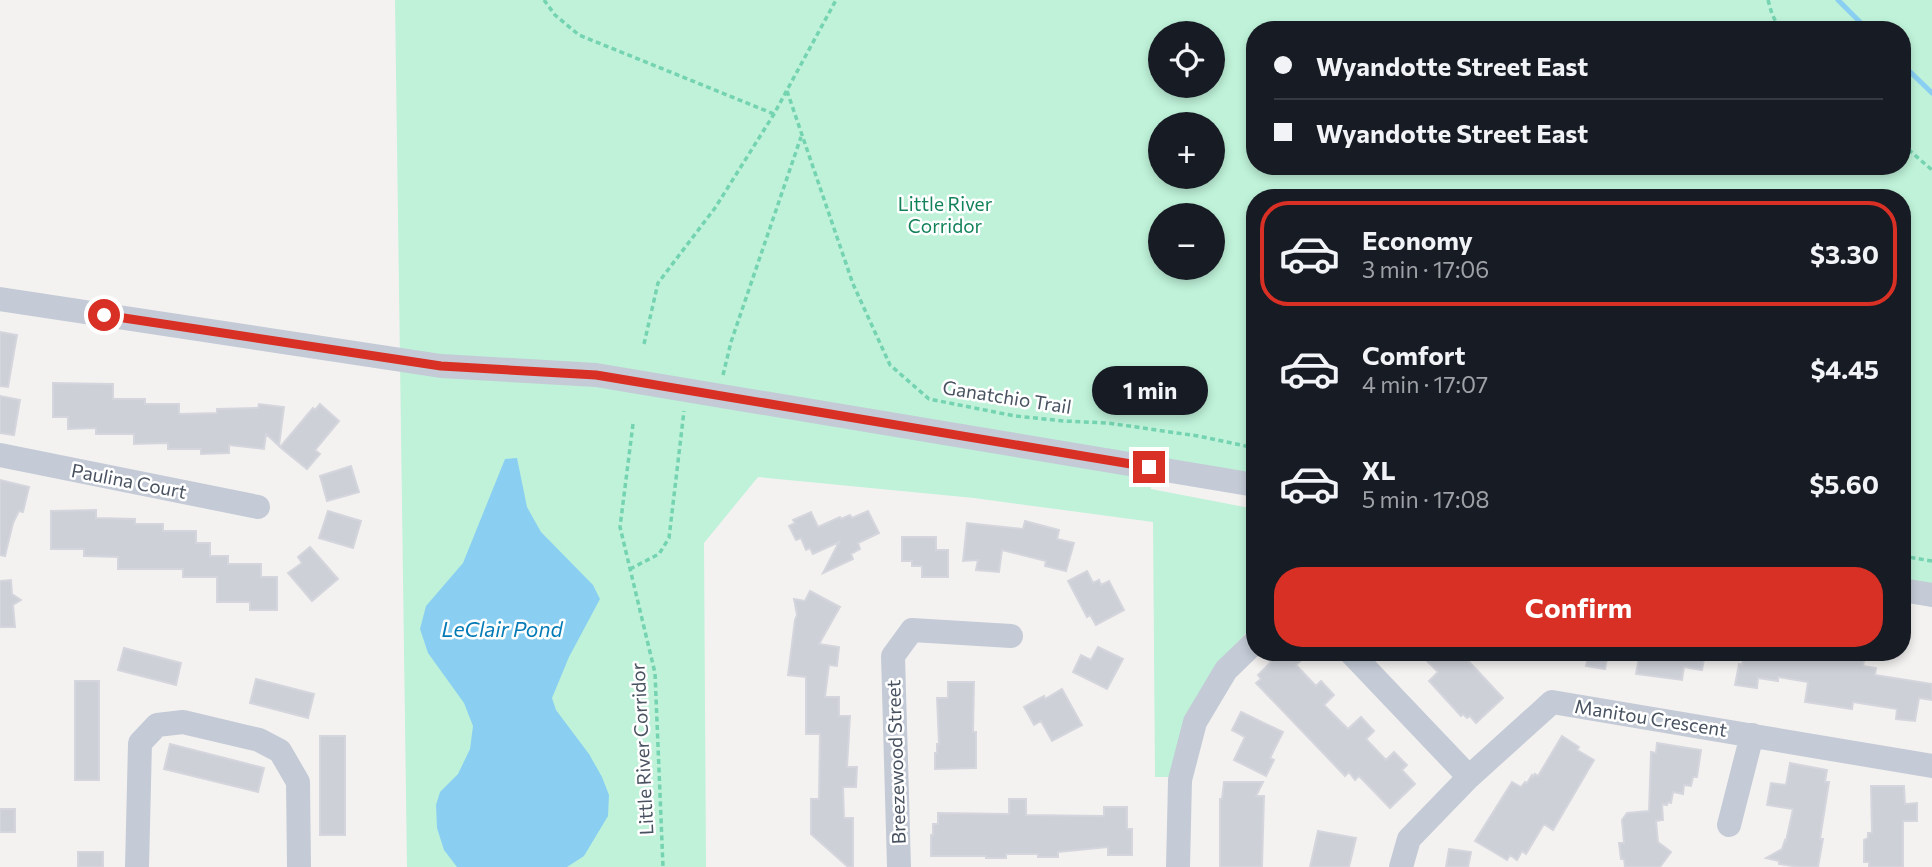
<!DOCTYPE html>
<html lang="en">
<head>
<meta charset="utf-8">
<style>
	:root { --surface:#171b24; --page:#242831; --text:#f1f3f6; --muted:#9ea1a6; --line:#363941; --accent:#d93025 }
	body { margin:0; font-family:Commissioner,sans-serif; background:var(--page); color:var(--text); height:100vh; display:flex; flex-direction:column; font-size:26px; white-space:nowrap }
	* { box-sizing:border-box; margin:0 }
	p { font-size:23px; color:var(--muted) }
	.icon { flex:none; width:38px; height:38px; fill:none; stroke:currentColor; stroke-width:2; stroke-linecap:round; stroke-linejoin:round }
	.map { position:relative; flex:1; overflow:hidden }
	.details { position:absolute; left:1246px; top:189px; width:665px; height:472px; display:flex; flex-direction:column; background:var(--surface); border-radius:28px; box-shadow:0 4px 10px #0003 }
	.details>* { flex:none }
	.hud { position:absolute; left:1246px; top:21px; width:665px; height:154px; border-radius:28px; box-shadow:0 4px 10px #0003; display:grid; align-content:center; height:154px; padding:0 28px; background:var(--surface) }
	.buttons { position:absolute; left:1148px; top:21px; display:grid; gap:14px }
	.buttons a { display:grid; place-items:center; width:77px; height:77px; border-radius:50%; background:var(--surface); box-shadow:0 4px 10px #0003; font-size:35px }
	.end { position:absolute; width:32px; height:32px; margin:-16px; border:9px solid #d93025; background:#fff; box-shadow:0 0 0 4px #fff }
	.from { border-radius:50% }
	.bubble { position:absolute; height:49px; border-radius:24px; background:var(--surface); box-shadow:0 4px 10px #0003; font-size:23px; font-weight:700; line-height:49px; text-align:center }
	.hud b { display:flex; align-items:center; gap:24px; height:66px; font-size:26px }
	.hud b+b { border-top:2px solid var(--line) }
	.hud i { width:18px; height:18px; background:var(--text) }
	ul { padding:12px 0 0; list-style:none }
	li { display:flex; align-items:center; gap:21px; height:105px; margin:0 14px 10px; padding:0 14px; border:4px solid transparent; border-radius:28px }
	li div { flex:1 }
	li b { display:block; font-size:26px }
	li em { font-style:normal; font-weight:700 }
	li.active { border-color:var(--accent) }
	li>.icon { width:63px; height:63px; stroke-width:1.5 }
	.action { display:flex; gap:14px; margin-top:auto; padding:14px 28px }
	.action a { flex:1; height:80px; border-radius:28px; background:var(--accent); color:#fff; font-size:28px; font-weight:700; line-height:80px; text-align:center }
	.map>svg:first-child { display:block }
</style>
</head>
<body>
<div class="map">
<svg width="1932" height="867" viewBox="0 0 1932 867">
	<rect width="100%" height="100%" fill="#f4f2f1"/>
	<path fill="#bff2d9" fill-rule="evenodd" d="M395,0h1537v595l-30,-5v-392h-647v287l-106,-17 2,21 104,20v114l-44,49 -41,105h-15l-2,-255 -179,-24 -216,-21 -54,66 2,324h-299zM1255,30h647v136h-647zM1160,33h53v53h-53zM1160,124h53v53h-53zM1160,215h53v53h-53z"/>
	<path fill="#8acff1" d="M517,458l10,49 14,25 52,53 7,14 -31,58 -17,41 4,12 33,44 13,23 7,18 -1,21 -24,40 -17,11h-110l-13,-17 -7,-22 -1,-23 4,-13 18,-18 12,-25 3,-23 -9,-23 -36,-50 -8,-24 6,-23 37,-43 42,-104z"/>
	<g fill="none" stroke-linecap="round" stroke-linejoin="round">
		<path stroke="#8acff1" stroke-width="5" d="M1838,0l30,30
			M1902,64l30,29"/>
	</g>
	<path fill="#cdd0d7" stroke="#d5d6dd" stroke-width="2" d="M0,332l17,3 -9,52 -8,-1z
		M53,383l60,1v15h32v5h34v10l38,-1v-4l41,-1 1,-4 25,3 -5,39 -13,-12 -2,15 -35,-4v8l-28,1v-5h-33v-6l-34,1v-10h-38v-6l-28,1v-12h-15z
		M0,396l20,4 -6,35 -14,-2z
		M320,404l19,17 -24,29 5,4 -13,15 -27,-22 33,-39 2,2z
		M351,466l8,26 -32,9 -7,-25z
		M0,480l29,7 -6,25 -4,-1 -6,12 -8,33 -5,-1z
		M96,510v8l39,1v5h28v7h33v12h14v13h18v8h33v13h16v33h-27v-8h-33v-25h-34v-8h-65v-12l-34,-1v-7h-33v-38z
		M328,511l33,10 -8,27 -34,-10z
		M868,511l11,22 -21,10 2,6 -9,5 2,5 -30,14 16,-31 -26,12 -3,-6 -4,2 -5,-12 -5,2 -7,-14 6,-3 -2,-3 18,-8 7,15 22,-10 1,2 9,-4 2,3z
		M1025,521l34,9 -2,9 17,4 -8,28 -21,-5 1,-5 -44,-11 -3,22 -23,-2 2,-10 -15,1 4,-38 56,6z
		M902,537h34v13h12v27h-26v-11h-10v-5h-10z
		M310,547l28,32 -26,22 -24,-28 14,-10 -4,-6z
		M1087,571l6,12 6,-3 2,5 8,-4 15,29 -28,15 -6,-10 -3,2 -19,-36z
		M11,580l1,14 9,6 -8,5 2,22h-15v-46z
		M810,591l30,16 -21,37 20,3 -2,19 -8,-1 -4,32h14v19h11l-3,51h10l-1,20h-13l1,31h9v49h-5l-37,-33v-35h8l1,-65h-14v-57l-18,-2 7,-55 2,-5 -3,-16 11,2z
		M1098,647l25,12 -16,30 -34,-17 8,-17 10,5z
		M124,648l57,15 -5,22 -58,-15z
		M1265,653h44l-13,12 20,21 5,-5 13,14 -10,10 24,24 13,-12 13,14 -8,8 20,21 8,-8 13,13 -5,5 13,14 -25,24 -31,-32 -4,4 -6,-8 -4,4 -89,-93 5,-4 -3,-4 13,-13 -7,-8z
		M1419,653h42l42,45 -27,25 -6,-7 -3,2 -4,-4 -2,2 -32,-35 9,-9z
		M1589,653h19l-3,16 -19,-3z
		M1640,653h65l-3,17 -18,-3 -2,13 -46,-6z
		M1744,653h88l-1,2 33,5 -1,6 13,2 -1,7 57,9v16l-13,-2 -4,23 -19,-2 1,-10 -44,-7 -1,7 -47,-7 3,-20 -30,-5v4l-20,-3 -1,10 -22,-3 4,-21 3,1z
		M256,679l58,15 -6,24 -58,-15z
		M75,681h24v99h-24z
		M948,682h26l-1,50h3v36l-41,1v-16h2v-9h2l-2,-46h11z
		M1062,689l20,36 -30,16 -11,-20 -7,4 -10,-18 20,-11 1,3z
		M1241,712l42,20 -13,26 4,2 -8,16 -32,-16 11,-23 -13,-7z
		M320,736h25v99h-25z
		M1562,736l17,11 -2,3 17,10 -41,70 -9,-6 -18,30 -4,-3 -5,9 -7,-5 -3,5 -32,-19 37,-59 9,5 4,-5 2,1 5,-8 1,2 2,-3 3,2z
		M1657,743l44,7 -4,27h-4l-2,9 -7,-1 -1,9 -10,-2 -2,11 -3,-1 -1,3 -5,-1 1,16 -7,1 2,21 13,10 -11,15h-35l-1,-8h-3l-2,-16h5l-2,-23 5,-7 22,-2 2,-59 5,1z
		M170,744l94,24 -6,24 -94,-23z
		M1790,763l37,7 -2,12h4l-9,57h3l-5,28h-19l-20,-3v-3l-13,-3 16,-9 3,-9 1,1 7,-32 -26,-4 4,-22 15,2z
		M1224,782h39l-7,14h8l-2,71h-42v-68h2z
		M1871,786h33l1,18 12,-1v18h-14v46h-34v-5h-5v-22l4,-2v-5h4z
		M1009,799h17v16l78,1v-9h23v22h5v26h-24v-8l-50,5v5h-20v-3h-32v4h-20v-2h-55v-21h2v-11h5v-11l71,1z
		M0,809h15v23h-15z
		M1318,831l38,7 -7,29h-39z
		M1449,849l22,3 -3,15h-22z
		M78,852h25v15h-25z"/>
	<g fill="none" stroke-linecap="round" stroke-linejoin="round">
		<path stroke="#74d3b0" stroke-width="3.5" stroke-dasharray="5 3.5" stroke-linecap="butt" d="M544,0l11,15 24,20 195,79
			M1768,0l4,14 8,16
			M787,91l66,193 37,81 39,34 86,17 49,5 44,2 90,13 57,12
			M1902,144l30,26
			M644,344l14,-61 57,-75 59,-94 62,-114
			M723,375l8,-33 70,-205
			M633,424l-13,103 35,146 8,194
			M1902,556l30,5
			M630,569l29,-15 10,-16 15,-127"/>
		<path stroke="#c4cbd6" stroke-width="24" d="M0,299l441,67 155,9 659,110
			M0,455l258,52
			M1902,590l30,5
			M1351,653l118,124
			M1729,825l23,-90
			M137,867l3,-124 17,-18 26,-3 76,18 21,11 18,31 1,85
			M899,867l-6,-211 19,-26 99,6
			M1178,867l2,-87 15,-58 31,-52 29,-28
			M1401,867l8,-28 60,-62 83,-75 380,64"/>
	</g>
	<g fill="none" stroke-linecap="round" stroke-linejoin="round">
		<path stroke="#d93025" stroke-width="9" d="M104,315l337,51 155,9 553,92"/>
	</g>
	<g text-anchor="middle" stroke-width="5" stroke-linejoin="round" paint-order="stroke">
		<g font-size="19" fill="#128258" stroke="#fff">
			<text x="945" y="211">Little River<tspan x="945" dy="22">Corridor</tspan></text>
		</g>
		<g font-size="19" fill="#485260" stroke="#fff">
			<text transform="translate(1007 397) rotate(9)" y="7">Ganatchio Trail</text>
			<text transform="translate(129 481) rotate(11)" y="7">Paulina Court</text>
			<text transform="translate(1651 718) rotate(9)" y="7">Manitou Crescent</text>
			<text transform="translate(642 749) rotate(-93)" y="7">Little River Corridor</text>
			<text transform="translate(896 762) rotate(-92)" y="7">Breezewood Street</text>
		</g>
		<g font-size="21" font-style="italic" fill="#047bb6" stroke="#fff">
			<text x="502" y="637">LeClair Pond</text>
		</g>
	</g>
</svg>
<div class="buttons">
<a><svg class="icon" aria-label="locate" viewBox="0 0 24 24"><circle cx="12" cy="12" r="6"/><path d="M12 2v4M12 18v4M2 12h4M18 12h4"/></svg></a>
<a>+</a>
<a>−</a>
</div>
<i class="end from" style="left:104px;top:315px"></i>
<i class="end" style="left:1149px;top:467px"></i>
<div class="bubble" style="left:1092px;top:366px;width:116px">1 min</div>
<div class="hud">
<b><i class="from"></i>Wyandotte Street East</b>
<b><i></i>Wyandotte Street East</b>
</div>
<section class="details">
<ul>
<li class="active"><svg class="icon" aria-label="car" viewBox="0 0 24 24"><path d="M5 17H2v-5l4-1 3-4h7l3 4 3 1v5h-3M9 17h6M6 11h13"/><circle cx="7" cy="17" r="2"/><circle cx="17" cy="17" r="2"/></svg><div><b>Economy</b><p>3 min · 17:06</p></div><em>$3.30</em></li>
<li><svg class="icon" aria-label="car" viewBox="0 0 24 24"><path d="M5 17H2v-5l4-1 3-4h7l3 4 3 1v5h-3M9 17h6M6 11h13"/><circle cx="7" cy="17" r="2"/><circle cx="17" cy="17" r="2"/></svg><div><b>Comfort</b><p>4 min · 17:07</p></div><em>$4.45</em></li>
<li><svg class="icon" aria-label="car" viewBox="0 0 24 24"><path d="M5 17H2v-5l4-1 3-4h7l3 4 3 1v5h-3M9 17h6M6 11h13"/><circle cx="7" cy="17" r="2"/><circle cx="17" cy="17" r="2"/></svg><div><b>XL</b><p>5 min · 17:08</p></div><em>$5.60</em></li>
</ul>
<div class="action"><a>Confirm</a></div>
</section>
</div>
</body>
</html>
